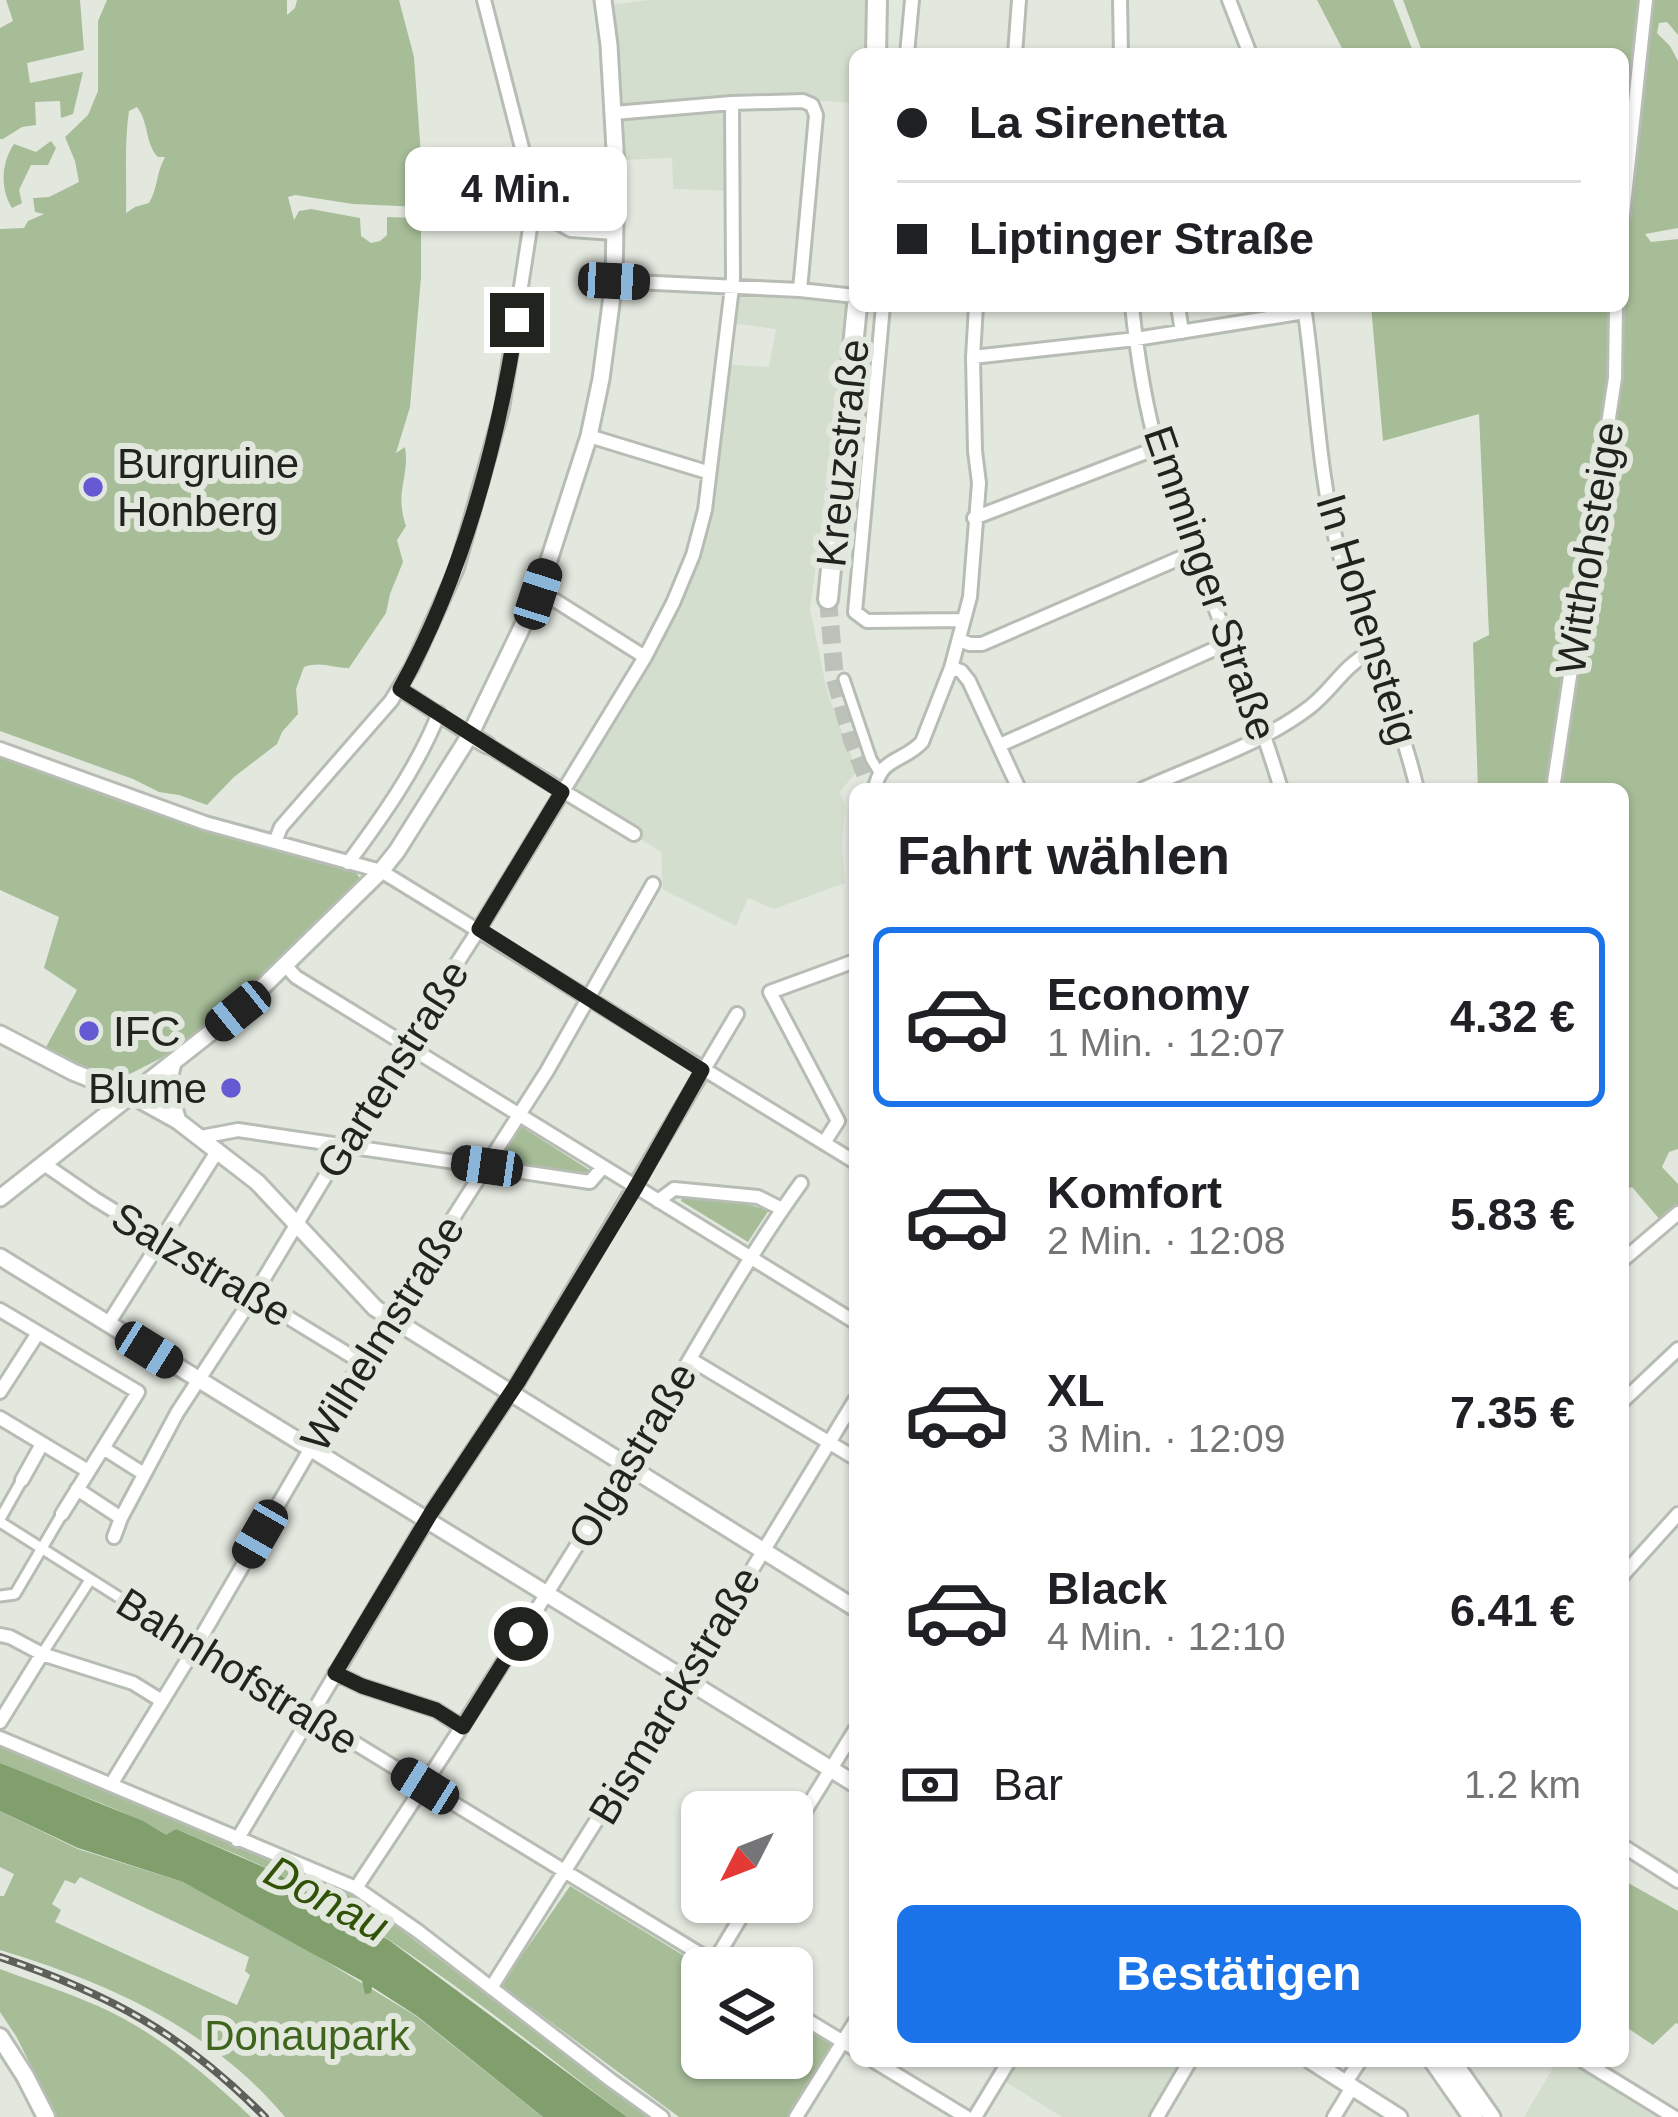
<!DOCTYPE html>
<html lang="de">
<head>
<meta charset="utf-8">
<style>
	:root { --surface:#fff; --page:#f6f6f6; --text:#202124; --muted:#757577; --line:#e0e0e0; --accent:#1a73e8 }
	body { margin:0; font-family:Arial,sans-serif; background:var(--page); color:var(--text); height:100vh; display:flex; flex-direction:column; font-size:45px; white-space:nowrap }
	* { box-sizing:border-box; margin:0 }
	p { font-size:39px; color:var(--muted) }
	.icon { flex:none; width:66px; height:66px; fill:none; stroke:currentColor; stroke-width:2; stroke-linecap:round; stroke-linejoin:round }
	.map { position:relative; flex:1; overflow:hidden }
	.details { position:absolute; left:849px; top:783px; width:780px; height:1284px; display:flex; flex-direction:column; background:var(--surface); border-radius:18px; box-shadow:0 3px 9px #0004 }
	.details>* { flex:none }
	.guide { position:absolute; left:849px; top:48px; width:780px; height:264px; border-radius:18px; box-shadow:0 3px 9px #0004; display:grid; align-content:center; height:264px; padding:0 48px; background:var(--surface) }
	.needle { width:78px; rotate:228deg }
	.controls { position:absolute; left:681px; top:1791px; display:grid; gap:24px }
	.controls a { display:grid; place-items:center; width:132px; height:132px; border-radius:18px; background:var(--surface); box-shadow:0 3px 9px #0004; font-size:60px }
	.end { position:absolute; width:54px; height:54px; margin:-27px; border:15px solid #21231f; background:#fff; box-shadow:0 0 0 6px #fff }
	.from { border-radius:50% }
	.bubble { position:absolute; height:84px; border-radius:18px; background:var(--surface); box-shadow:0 3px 9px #0004; font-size:39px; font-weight:700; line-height:84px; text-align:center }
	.car { position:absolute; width:36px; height:72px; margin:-36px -18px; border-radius:15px; box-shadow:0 0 9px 3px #0007; background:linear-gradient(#222 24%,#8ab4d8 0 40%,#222 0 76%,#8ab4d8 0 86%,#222 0) }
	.guide b { display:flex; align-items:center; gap:42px; height:114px; font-size:45px }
	.guide b+b { border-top:3px solid var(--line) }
	.guide i { width:30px; height:30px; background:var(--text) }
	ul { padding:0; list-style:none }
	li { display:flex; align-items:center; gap:36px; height:180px; margin:0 24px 18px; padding:0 24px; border:6px solid transparent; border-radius:18px }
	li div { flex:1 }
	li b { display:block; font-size:45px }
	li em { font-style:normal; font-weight:700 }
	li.current { border-color:var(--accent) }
	li>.icon { width:108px; height:108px; stroke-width:1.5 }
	h2 { padding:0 48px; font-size:54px; line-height:144px }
	.pay { display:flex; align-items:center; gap:30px; height:132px; padding:0 48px; font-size:45px }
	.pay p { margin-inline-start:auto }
	.button { display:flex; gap:24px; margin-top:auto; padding:24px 48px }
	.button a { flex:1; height:138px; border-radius:18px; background:var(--accent); color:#fff; font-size:48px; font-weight:700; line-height:138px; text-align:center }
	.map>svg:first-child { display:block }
</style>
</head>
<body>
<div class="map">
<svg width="1678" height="2117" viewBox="0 0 1678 2117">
	<rect width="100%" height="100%" fill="#e3e8df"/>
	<path fill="#d4dece" d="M649,0h222l-2,54h-14v49l-50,-3 -72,1 -3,90 -57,-2 -1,-31 -51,2 -13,-155z
		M741,291l93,5 12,8 4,15 -40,290 18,86 29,76 -17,21 5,13 -3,40 3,38 -71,26 -26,-11 -12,28 -73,-36 -2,-38 -98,-61 132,-236 27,-191 47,3 7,-38 -46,-6 5,-24z
		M1015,2061h170l-32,56h-91l-59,-37z
		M1557,2061h9l90,56h-132z"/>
	<path fill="#a7bd98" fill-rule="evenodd" d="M6,0h74l4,50 -57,13 3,20 53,-11 -10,42 -12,4 -1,-17 -25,1 1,23 -14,2 -19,12h-3v-111l13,-7z
		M107,0h180v15l8,-7 2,-8h102l15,57 7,99v51l-68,-3 -58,-9 -7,2 6,23 5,-9 12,-2 49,9 1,18 10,7 9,-2 7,-6v-18l34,1v59l-11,130 -14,46 9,-6c5,30 -11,44 1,79l-9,14 6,22 -13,32 -4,19 -37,55c-18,0 -28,-7 -45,-1l-8,22 2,25 -16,18 -5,12 -43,33 -27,28 -28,-10 -20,-3 -26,-13 -133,-48v-502l24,-1 4,-7 16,-7 -9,-2 -2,-14 16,-1 30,-15 -4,-21 -10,-24 23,-22 10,-24v-70zM137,107c12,15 8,37 21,50h7c-9,16 -7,31 -16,46l-14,4 -9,6c1,-33 -2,-68 3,-102z
		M1317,0h76l21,54h-69z
		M1403,0h275v35l-11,-13 -8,1 -2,10 13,13 8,15v167l-33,6 6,8 27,-3v910l-9,3 -7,15 16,17v23l-17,14 -29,-34 -9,4v-402h-145l-5,-146 16,-8 -10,-221 -96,27 -12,-135h252v-252h-200zM1583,528l12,33 -20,105 -15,38 6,-63 -1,-14z
		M51,141l5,7 -8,17h-17l-12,25 3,13 -10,5c-12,-19 -11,-45 2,-64l22,8z
		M0,756l199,73 157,44 5,6 -50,47 -69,71 -38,33 -43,28 -31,16 -14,3 -17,-4 -54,-24 32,-59 -33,-22 15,-51 -59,-27z
		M522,1127l69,44 -1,4 -84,-11 -3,-5 2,-10z
		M683,1196l54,6 32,8 -21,32 -67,-41z
		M0,1745l354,149 293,223h-20c-112,-85 -223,-178 -349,-243 -32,-17 -68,-30 -102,-45l-10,7c-51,-33 -111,-47 -166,-73z
		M0,1811l78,38 105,33 85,44 148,90 127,101h-258c-75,-89 -176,-134 -285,-167v-54h4l10,-22 -14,-7zM80,1877l169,80 -4,14 5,4 -13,30 -182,-83 6,-12 -9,-6 13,-24 10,4z
		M1623,1880l55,31v113l-2,-1 -23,22 -30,-20z
		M570,1886l134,82h-2v90h90v-38l42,24 -45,73h-110l-181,-134 7,-11 4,2z
		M0,1969c32,12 66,23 98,37 58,26 107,67 153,111h-194l-41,-81 -16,-24z"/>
	<path fill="#819e6d" d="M0,1763l143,58 23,14 10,-6 99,43 115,69 237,176h-84l-126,-101 -45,-29 -1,6 -6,1 -3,-13 -179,-99 -105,-34 -78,-37z"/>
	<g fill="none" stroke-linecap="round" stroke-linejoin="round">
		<path stroke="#bcc1b9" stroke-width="18" stroke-dasharray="18 9" stroke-linecap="butt" d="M828,599l7,80 17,61 19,49"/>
		<g stroke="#b7bdb4" stroke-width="15">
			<path id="pedestrian" d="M844,679l27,80 8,13
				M0,1519l22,-39
				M0,1522l196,124
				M0,1596l15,-2 47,-80
				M42,1654l48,-74"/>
		</g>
		<g stroke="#b7bdb4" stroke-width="18">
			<path id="minor" d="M1120,0l1,54
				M1229,0l21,54
				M907,54l5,-54
				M1015,54l4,-54
				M614,113l118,-10 71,-2 9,4 4,10 -16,175
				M533,209l38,21 43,3
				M1623,215l23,-215
				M614,281l186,9 55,6
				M883,306l-28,306 12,9 97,-1
				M1132,306c5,48 13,99 26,145 35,115 89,223 123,338
				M1178,306l4,26
				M1304,306c12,80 14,169 35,246 23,81 59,156 78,237
				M973,357l163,-18 169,-27
				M589,436l118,36
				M974,518l183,-70
				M538,594l18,7 89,56
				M959,640l11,4h12l212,-92
				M951,668l10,3 8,10 50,108
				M400,689l70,46
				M487,745l147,89
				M1000,745l230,-103
				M0,749l205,74 176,48 474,291
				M875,789c5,-32 29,-27 47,-47l29,-74 19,-71 9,-114 -4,-32 -2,-94 3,-51
				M1143,789c55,-25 119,-45 167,-82 24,-19 33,-41 62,-56
				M1553,789l62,-411 1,-72
				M275,842l6,-15 110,-126 21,-34 45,-99 45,-159 31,-200 -10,-57 -39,-152
				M348,863c35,-47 69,-95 91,-150
				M285,965l11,12 559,345
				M201,1137l37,-7 352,52 13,-15
				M824,1143l14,-22 -68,-129 85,-31
				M44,1164l51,35 266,163
				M658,1201l16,-12 84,8 24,12
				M1623,1260l55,-47
				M0,1310l138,82 -76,122
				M108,1324l110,-174
				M690,1359l165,99
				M0,1392l38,-59
				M1623,1401l55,-52
				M0,1418l88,53
				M103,1448l41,26
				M22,1480l20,-36
				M77,1489l44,29
				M114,1537l7,-19 56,-105 77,-118 151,-251 74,-115 166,-272 28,-54 20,-48 12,-45 28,-231 -1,-176
				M1623,1575l55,-61
				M0,1635l10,2 32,17 91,29 29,18
				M196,1646l527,322
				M335,1673l27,13 74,24 26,17
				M0,1722l42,-68
				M0,1738l356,150 63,44 193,149 50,36
				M112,1783l84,-137 165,-284 186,-291 106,-187
				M792,1832l63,-102
				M237,1840l194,-327 87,-131 219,-368
				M1623,1846l55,35
				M356,1888c100,-150 197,-302 291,-456 50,-84 97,-170 154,-249
				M714,1962l36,-60
				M491,1988l194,-308 170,-280
				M792,2011l63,38
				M874,2061l92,56
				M1583,2061l91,56
				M1346,2082l14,-21
				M796,2117l59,-95
				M975,2117l34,-56
				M1157,2117l33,-56
				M1334,2117l19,-31"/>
		</g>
		<g stroke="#b7bdb4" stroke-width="21">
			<path id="tertiary" d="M470,735l17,10
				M0,1034l73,38 60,24 45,25 79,61 118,126 480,300
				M173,1063l-6,23 11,35
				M0,1198l238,-187 143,-140 16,-20 73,-116 68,-141 51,-158 12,-57 13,-98 2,-114 -7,-122 -6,-45
				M0,1257l855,527
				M1311,2061l88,56
				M1453,2061l39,56"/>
		</g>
		<g stroke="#b7bdb4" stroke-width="22">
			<path id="secondary" d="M0,2037l25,39 21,41"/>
		</g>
		<g stroke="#b7bdb4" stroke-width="24">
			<path id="primary" d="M876,54l1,-54
				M828,599l29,-293
				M1434,2061l39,56"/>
		</g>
		<use href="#pedestrian" stroke="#fff" stroke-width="9"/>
		<use href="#minor" stroke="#fff" stroke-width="12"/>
		<use href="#tertiary" stroke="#fff" stroke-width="15"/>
		<use href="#secondary" stroke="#fff" stroke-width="16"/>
		<use href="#primary" stroke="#fff" stroke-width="18"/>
		<g stroke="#5d605a" stroke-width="8">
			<path id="rail" d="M0,1957c110,37 183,77 265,160"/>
		</g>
		<use href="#rail" stroke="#e3e8df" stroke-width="3" stroke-dasharray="9" stroke-linecap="butt"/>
	</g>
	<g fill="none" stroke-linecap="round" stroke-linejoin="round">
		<path stroke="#21231f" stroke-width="15" d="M517,320c-20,128 -54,255 -117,369l162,103 -83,137 223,141 -66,117 -118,195 -87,131 -96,160 27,13 74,24 27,17 58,-93"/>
	</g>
	<g fill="#655ad3" stroke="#e3e8df" stroke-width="4.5">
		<circle cx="93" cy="487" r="12"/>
		<circle cx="89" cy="1031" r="12"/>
		<circle cx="231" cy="1088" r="12"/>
	</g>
	<g text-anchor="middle" stroke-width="12" stroke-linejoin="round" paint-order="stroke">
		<g font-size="42" fill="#21231f" stroke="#e3e8df">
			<text transform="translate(842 453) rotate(-84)" y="15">Kreuzstraße</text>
			<text transform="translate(1589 548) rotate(-81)" y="15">Witthohsteige</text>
			<text transform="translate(1211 583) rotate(71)" y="15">Emminger Straße</text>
			<text transform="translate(1368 619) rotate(73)" y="15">In Hohensteig</text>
			<text transform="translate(392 1069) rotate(-58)" y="15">Gartenstraße</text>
			<text transform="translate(202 1264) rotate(31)" y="15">Salzstraße</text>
			<text transform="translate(382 1333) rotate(-58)" y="15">Wilhelmstraße</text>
			<text transform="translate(632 1455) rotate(-59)" y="15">Olgastraße</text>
			<text transform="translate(238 1671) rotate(32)" y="15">Bahnhofstraße</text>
			<text transform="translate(674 1695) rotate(-59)" y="15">Bismarckstraße</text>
		</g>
		<g font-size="42" fill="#21231f" stroke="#e3e8df" text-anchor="start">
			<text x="117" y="478">Burgruine<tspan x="117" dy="48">Honberg</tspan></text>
			<text x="113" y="1046">IFC</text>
			<text x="207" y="1103" text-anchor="end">Blume</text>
		</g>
		<g font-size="42" fill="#3f641e" stroke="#e3e8df">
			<text x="307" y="2050">Donaupark</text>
		</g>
		<g font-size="45" font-style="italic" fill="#2f5206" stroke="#e3e8df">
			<text transform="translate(327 1898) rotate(28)" y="16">Donau</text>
		</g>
	</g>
</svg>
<div class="controls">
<a><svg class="needle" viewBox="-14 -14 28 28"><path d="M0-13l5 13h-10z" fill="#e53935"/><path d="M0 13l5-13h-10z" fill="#757577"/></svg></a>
<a><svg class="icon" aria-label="layers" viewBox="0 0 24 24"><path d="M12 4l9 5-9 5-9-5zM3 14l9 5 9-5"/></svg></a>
</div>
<i class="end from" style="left:521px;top:1634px"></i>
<i class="end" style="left:517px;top:320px"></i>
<div class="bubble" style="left:405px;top:147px;width:222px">4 Min.</div>
<i class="car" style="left:614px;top:281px;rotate:93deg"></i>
<i class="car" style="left:538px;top:594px;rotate:18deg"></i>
<i class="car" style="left:238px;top:1011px;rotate:231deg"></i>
<i class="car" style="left:487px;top:1166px;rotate:278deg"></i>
<i class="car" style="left:149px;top:1350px;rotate:122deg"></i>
<i class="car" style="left:260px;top:1534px;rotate:210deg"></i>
<i class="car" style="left:425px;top:1786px;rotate:302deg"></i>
<div class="guide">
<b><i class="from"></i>La Sirenetta</b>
<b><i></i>Liptinger Straße</b>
</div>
<section class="details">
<h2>Fahrt wählen</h2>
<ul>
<li class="current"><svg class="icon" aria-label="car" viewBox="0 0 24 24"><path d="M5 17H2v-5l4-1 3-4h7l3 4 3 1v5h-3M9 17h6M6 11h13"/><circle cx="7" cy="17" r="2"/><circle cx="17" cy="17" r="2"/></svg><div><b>Economy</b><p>1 Min. · 12:07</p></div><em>4.32 €</em></li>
<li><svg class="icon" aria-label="car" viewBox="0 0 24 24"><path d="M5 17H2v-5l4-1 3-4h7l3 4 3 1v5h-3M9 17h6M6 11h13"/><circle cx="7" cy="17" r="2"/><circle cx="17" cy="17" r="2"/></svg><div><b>Komfort</b><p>2 Min. · 12:08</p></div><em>5.83 €</em></li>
<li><svg class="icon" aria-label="car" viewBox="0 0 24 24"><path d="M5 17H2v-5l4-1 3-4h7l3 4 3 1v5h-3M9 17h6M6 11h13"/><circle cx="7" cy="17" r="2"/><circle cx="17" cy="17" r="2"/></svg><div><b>XL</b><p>3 Min. · 12:09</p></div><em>7.35 €</em></li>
<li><svg class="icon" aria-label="car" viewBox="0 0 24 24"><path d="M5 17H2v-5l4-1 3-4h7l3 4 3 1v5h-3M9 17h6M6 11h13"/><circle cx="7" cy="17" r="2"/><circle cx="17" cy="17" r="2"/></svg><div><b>Black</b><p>4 Min. · 12:10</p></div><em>6.41 €</em></li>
</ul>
<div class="pay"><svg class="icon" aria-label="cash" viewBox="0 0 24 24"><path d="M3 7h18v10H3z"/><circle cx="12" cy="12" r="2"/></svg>Bar<p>1.2 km</p></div>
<div class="button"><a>Bestätigen</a></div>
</section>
</div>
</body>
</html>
